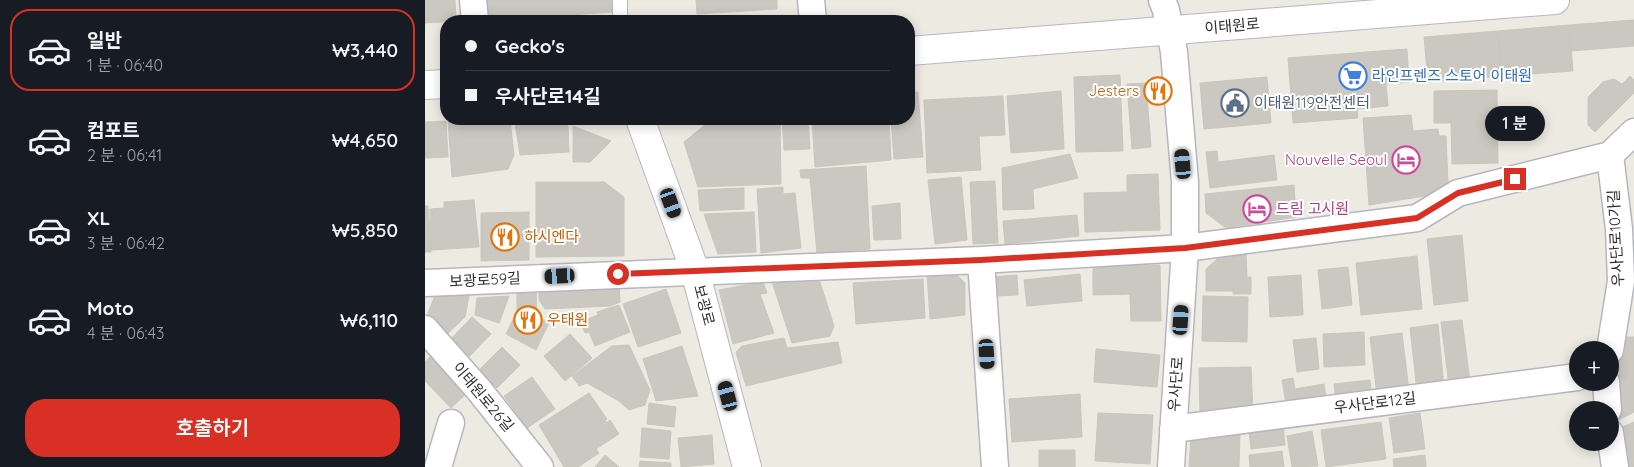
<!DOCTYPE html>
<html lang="ko">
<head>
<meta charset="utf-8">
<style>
	:root { --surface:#171b24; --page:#20242c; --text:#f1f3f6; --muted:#9ea1a6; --line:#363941; --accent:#d93025 }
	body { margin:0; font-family:Quicksand,"Noto Sans KR",sans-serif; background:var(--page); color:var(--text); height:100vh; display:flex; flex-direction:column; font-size:19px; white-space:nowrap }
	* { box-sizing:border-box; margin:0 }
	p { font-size:16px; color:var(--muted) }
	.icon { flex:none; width:28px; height:28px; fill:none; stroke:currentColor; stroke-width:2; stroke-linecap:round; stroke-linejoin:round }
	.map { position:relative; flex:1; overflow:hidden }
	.drawer { display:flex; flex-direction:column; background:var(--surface); width:425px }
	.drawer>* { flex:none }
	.banner { position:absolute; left:15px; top:15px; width:475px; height:110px; border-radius:20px; box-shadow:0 2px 12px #0003; display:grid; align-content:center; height:110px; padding:0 25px; background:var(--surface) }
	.tools { position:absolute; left:1144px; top:341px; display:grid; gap:10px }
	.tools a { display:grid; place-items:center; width:50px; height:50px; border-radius:50%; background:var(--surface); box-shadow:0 2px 12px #0003; font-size:25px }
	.end { position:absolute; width:22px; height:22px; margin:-11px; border:6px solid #d93025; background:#fff; box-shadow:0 0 0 2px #fff }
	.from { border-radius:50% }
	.bubble { position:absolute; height:35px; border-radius:18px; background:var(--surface); box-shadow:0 2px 12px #0003; font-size:16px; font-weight:600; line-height:35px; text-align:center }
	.car { position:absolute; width:15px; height:30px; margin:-15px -8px; border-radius:6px; box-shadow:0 0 4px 1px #0007; background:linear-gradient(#222 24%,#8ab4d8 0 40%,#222 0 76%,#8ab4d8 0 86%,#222 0) }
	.banner b { display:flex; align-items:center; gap:18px; height:48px; font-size:19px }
	.banner b+b { border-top:1px solid var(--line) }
	.banner i { width:12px; height:12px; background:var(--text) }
	ul { padding:9px 0 0; list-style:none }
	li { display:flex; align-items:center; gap:15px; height:82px; margin:0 10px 8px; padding:0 15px; border:2px solid transparent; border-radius:20px }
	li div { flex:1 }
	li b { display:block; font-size:19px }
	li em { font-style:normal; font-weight:600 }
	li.active { border-color:var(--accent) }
	li>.icon { width:45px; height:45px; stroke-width:1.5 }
	.cta { display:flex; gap:10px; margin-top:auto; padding:10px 25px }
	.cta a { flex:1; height:58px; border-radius:20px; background:var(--accent); color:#fff; font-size:20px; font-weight:600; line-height:58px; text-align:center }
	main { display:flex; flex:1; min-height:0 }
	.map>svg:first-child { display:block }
</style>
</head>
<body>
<main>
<section class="drawer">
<ul>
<li class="active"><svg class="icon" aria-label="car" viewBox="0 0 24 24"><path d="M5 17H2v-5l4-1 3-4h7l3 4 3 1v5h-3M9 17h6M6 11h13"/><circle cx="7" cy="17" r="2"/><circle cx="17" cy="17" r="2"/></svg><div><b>일반</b><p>1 분 · 06:40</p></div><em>₩3,440</em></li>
<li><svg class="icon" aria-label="car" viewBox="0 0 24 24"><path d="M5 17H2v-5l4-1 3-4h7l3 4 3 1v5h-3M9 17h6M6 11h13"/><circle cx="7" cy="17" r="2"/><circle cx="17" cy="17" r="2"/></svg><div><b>컴포트</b><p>2 분 · 06:41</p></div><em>₩4,650</em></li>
<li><svg class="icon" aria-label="car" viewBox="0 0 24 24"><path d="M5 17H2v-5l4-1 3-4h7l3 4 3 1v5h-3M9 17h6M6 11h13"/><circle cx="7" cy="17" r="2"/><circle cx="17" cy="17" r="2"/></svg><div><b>XL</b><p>3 분 · 06:42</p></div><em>₩5,850</em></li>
<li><svg class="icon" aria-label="car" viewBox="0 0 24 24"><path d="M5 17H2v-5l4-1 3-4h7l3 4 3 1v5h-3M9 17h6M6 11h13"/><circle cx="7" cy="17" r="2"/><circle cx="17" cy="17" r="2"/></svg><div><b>Moto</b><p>4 분 · 06:43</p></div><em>₩6,110</em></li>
</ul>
<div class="cta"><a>호출하기</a></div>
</section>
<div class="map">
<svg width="1209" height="467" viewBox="0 0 1209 467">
	<rect width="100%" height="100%" fill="#edeae2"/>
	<path fill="#cac8c0" stroke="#c9c7bc" d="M0,0h30l1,21 -31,2z
		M60,0h126l1,12 -125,9z
		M271,0h81v9l-80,5z
		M1209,20v26l-63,5 -2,-26z
		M1144,25l4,46 -71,5 -4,-45z
		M1073,31l4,45 -74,6 -4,-45z
		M982,49l2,33 -23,2 2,22 -31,3 1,9 -65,5 -5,-65z
		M695,75l3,76 -47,1 -2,-75z
		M1205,76l4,4v13l-39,39 -7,-7v-28l15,-15 11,-3 8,5z
		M842,77l4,46 -67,6 -4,-46z
		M721,83l5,64 -19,2 -5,-65z
		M1072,90l1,73 -46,1 -1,-41h-17v-32z
		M636,91l3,58 -53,4 -4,-57z
		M493,92l5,65 -29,2 -3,-40h18v-26z
		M578,96l2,39 -26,1 2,34 -54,3 -3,-73z
		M986,115l2,16 25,-2 1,7h7l2,48 -23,12 -56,9 -6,-87z
		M46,119h39l4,36 -6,14 -56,8 -4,-56z
		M131,119l12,7 1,26 -49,3 -5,-32z
		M287,119h68l1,65 -83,3 -14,-45z
		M357,119h26l2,30 -26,1z
		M387,119h77l2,41 -76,7z
		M21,121l2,36 -23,1v-36z
		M148,126l38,15 -21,21h-17z
		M792,151l1,11 56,-7 3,25 -67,8 -4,-36z
		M645,154l8,24 -45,11 1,20 -31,1 -1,-42z
		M441,166l4,83 -53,4 -7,-75h-9l-1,-8z
		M733,174l2,56 -75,2 -1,-39 43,-1v-17z
		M536,177l6,63 -32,4 -7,-64z
		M570,181l3,62 -25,1 -3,-62z
		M111,182h68l20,15v59l-88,1z
		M869,185l2,32 -70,11 -20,-15 -1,-19z
		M358,187v7l12,-1 6,55 -40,5 -4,-64z
		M319,188v21l-44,2 -2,-21z
		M49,200l5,47 -48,3 -1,-41 14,-1v-6z
		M475,203l1,36 -27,1 -2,-34z
		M0,206h3l3,46h-6z
		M104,212v48l-48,1v-48z
		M329,212l2,40 -38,2 -14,-40z
		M652,215l2,21 -74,8 -2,-23z
		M1037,235l6,66 -34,4 -7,-66z
		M800,252h21l1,25h4v17h-18v-3h-27v-22z
		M992,256l5,53 -61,6 -5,-52z
		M735,265l1,56h-30l-1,-27 -37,1v-29z
		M923,267l4,38 -30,4 -4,-39z
		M529,272l11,11v32l-35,4 -3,-45z
		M655,274l2,27 -55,5 -3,-26z
		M592,275l1,20 -23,1 -2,-19z
		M876,275l2,40 -33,2 -2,-40z
		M393,276l16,50 -4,10 -38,7 -20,-61z
		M498,279l2,39 -69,6 -3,-41z
		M194,280l1,22 -10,4 -65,3 -6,-9v-17z
		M338,282l4,11 -7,1 14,39 -41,11 -14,-54z
		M241,289l15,44 -43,14 -15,-43z
		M45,291l-5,26 -22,21 -18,-18 11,-27z
		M111,291l1,25 12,7 -13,27 -30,-16 11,-23v-19z
		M84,296l-10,27 -24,-8 2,-17z
		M778,296l45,1 -1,45 -45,-1z
		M194,305l11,27 -35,14 -6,-14 -4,1 -5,-11 18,-7 -1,-3z
		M47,317l19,17 -25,26 -19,-17z
		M1037,320l8,62 -21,3 -8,-63z
		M1013,324l6,64 -27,3 -7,-63z
		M939,332l1,33 -41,2 -1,-33z
		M977,333l7,58 -32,4 -7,-58z
		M145,334l22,24 -27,23 -21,-25z
		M1193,337h16v75l-15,8z
		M359,338l3,10 51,-6 4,21 -96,23 -10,-34 6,-6z
		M891,338l3,31 -22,3 -4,-32z
		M204,345l21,45 -5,15 -16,5 -10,-9 -32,-18 -8,3 -7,-10 40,-30z
		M257,346l16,50 -42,5 -13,-42z
		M77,347l18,18 -23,23 -18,-18z
		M671,349l64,6 -3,32 -63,-5z
		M6,356l36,37 -16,15 -26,-27v-19z
		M826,367l2,45 -53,1 -1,-45z
		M107,377l23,32 -28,19 -23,-32z
		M868,378l2,11 29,-5 3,20 -40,6 -5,-30z
		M945,380l2,19 -36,4 -2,-19z
		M164,393l18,26 -2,1 1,3 4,-3 9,14 -23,15 3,4 -21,14h-14l-25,-42z
		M655,394l2,43 -70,5 -3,-43z
		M224,403l27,4 -2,20 -27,-3z
		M673,413l55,2 -3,49 -55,-3z
		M995,413l5,36 -31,4 -5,-35z
		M956,422l5,37 -60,8 -5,-37z
		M1209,422v45h-12l-4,-38z
		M858,426l2,19 -34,4 -2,-19z
		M217,428l29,3 -2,28 -29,-2z
		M887,431l6,35 -26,1 -5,-31z
		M815,432l-1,35h-50l2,-29z
		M287,435l2,29 -33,3 -3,-29z
		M614,450h36v17h-36z
		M857,451l2,16h-34l-1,-12z
		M180,455l14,12h-24z
		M1000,455l1,12h-32l-1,-8z
		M215,461l31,2v4h-32z"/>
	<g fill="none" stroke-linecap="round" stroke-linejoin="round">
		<g stroke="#b6b6c0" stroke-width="16">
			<path id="lane" d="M195,0v21"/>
		</g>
		<g stroke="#b6b6c0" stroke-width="29">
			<path id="street" d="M48,0l2,21
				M386,0l2,21
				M737,0l4,10 8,42 11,130v66l-14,219
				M556,260l14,207
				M0,283l556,-23 204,-12 232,-30 41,-25 152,-38 24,-23
				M0,329l54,61 61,77
				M1185,350l11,-69 -2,-52 -9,-74
				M1181,382l2,28
				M748,429l404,-52
				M1185,433l5,34
				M13,467l13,-44"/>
		</g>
		<g stroke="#b6b6c0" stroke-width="30">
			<path id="secondary" d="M484,51l646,-51
				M0,85l21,-1
				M215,119l55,152 52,196"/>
		</g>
		<use href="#lane" stroke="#fff" stroke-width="14"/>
		<use href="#street" stroke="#fff" stroke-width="26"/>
		<use href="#secondary" stroke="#fff" stroke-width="28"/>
	</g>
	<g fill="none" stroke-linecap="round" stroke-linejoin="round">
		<path stroke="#d93025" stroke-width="6" d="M193,274l363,-14 204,-12 232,-30 41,-25 57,-14"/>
	</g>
	<defs>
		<g id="supermarket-ring" transform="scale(1.4375)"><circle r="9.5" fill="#fff" stroke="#3f7fe0" stroke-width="1.5"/><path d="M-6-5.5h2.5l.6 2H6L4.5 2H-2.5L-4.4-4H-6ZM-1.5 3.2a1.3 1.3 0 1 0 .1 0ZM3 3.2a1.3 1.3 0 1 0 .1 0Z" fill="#3f7fe0"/></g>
		<g id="restaurant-ring" transform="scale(1.4375)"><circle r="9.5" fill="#fff" stroke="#e8710a" stroke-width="1.5"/><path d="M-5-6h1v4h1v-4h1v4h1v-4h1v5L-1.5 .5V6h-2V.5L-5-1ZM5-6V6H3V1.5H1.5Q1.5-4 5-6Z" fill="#e8710a"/></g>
		<g id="civic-ring" transform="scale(1.4375)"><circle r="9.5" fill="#fff" stroke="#5c6f8a" stroke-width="1.5"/><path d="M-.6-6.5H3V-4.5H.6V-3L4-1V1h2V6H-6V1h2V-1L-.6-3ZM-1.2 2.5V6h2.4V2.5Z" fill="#5c6f8a"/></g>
		<g id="hotel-ring" transform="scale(1.4375)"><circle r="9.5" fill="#fff" stroke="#d1479c" stroke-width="1.5"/><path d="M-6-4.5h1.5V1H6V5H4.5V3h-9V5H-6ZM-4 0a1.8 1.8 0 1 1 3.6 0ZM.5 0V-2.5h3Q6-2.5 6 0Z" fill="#d1479c"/></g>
	</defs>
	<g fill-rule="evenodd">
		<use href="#supermarket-ring" x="928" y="76"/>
		<use href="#restaurant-ring" x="733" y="91"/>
		<use href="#civic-ring" x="810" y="103"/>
		<use href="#hotel-ring" x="981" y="160"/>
		<use href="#hotel-ring" x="832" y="209"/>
		<use href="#restaurant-ring" x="80" y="237"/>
		<use href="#restaurant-ring" x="103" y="320"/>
	</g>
	<g text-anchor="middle" stroke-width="4" stroke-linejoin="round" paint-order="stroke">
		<g font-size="15" fill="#2e2e2e" stroke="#fff">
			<text transform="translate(807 26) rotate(-5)" y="5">이태원로</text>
			<text transform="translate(1191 238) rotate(-93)" y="5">우사단로10가길</text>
			<text transform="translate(60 280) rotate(-3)" y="5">보광로59길</text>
			<text transform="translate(279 305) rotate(75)" y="5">보광로</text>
			<text transform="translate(751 384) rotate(-86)" y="5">우사단로</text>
			<text transform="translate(58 397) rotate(50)" y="5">이태원로26길</text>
			<text transform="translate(950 403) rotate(-7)" y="5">우사단로12길</text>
		</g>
		<g font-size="15" fill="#366cbe" stroke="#fff" text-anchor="start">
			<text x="947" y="81">라인프렌즈 스토어 이태원</text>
		</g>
		<g font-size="15" fill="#c56008" stroke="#fff" text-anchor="start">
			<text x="714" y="96" text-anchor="end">Jesters</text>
			<text x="99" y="242">하시엔다</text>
			<text x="122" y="325">우태원</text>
		</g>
		<g font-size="15" fill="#4e5e75" stroke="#fff" text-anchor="start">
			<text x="829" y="108">이태원119안전센터</text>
		</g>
		<g font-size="15" fill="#b23c85" stroke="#fff" text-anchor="end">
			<text x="962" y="165">Nouvelle Seoul</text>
			<text x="851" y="214" text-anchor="start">드림 고시원</text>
		</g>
	</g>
</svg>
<div class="tools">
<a>+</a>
<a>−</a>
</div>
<i class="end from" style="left:193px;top:274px"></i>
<i class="end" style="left:1090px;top:179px"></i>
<div class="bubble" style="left:1060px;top:106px;width:60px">1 분</div>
<i class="car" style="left:758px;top:164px;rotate:355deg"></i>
<i class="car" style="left:246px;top:203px;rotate:160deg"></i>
<i class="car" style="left:135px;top:276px;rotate:267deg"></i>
<i class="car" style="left:756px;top:320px;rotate:4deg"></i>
<i class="car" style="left:562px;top:354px;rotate:176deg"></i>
<i class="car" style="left:303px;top:396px;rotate:345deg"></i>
<div class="banner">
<b><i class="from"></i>Gecko's</b>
<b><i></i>우사단로14길</b>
</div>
</div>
</main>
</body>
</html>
